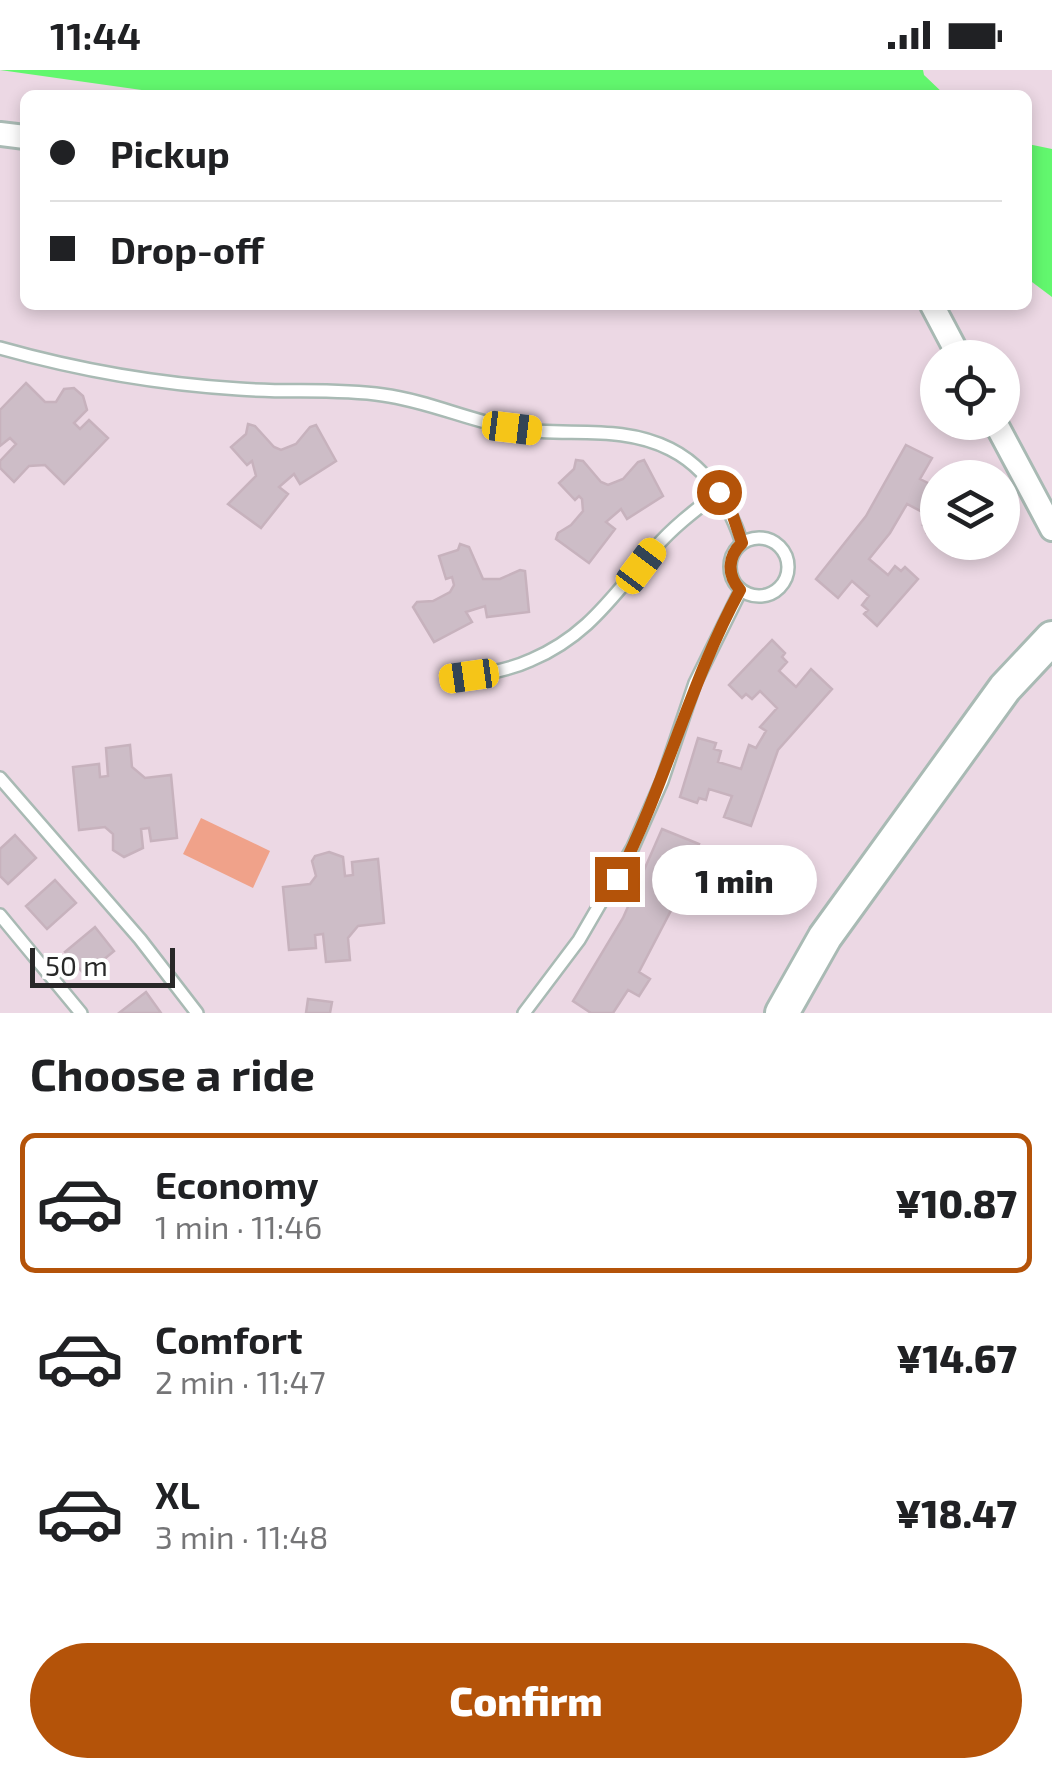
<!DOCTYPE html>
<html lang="en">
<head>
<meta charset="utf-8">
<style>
	:root { --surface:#fff; --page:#f2f2f2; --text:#202124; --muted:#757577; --line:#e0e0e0; --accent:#b45309 }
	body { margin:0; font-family:"Exo 2",sans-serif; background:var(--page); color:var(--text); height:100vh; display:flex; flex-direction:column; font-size:38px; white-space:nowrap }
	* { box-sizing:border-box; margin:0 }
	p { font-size:32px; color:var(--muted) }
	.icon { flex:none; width:55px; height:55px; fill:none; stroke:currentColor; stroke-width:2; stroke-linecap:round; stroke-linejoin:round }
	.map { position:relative; height:943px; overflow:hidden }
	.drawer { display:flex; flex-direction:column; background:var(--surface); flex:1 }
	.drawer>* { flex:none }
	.guide { position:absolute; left:20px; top:20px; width:1012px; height:220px; border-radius:15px; box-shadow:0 5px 15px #0003; display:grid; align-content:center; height:220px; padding:0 30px; background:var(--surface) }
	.controls { position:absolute; left:920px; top:270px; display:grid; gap:20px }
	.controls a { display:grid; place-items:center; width:100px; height:100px; border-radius:50%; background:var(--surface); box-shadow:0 5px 15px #0003; font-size:50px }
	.scale { position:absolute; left:30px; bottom:25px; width:145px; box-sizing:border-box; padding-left:10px; border:5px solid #282828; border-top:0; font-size:28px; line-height:35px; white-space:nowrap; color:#282828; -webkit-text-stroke:8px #fff; paint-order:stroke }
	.end { position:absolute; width:45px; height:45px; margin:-22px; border:12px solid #b45309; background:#fff; box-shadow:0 0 0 5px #fff }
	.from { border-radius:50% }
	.bubble { position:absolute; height:70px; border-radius:35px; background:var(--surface); box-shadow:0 5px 15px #0003; font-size:32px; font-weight:800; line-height:70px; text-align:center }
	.car { position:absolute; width:30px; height:60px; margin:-30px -15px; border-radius:12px; box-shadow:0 0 8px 2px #0007; background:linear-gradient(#f5c518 24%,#345 0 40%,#f5c518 0 76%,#345 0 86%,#f5c518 0) }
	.guide b { display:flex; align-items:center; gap:35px; height:95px; font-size:38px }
	.guide b+b { border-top:2px solid var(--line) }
	.guide i { width:25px; height:25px; background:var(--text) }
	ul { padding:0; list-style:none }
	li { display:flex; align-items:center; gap:30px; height:140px; margin:0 20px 15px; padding:0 10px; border:5px solid transparent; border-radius:15px }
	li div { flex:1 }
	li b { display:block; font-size:38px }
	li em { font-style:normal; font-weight:800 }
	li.selected { border-color:var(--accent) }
	li>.icon { width:90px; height:90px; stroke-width:1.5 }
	h2 { padding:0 30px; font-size:45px; line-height:120px }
	.button { display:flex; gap:20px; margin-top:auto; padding:20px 30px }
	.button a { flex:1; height:115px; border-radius:60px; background:var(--accent); color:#fff; font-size:40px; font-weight:800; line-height:115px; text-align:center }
	.status { display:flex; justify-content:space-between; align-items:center; height:70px; padding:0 50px; background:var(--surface); direction:ltr }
	.status svg { height:28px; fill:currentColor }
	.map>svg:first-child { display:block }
</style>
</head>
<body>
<div class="status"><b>11:44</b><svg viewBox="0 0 49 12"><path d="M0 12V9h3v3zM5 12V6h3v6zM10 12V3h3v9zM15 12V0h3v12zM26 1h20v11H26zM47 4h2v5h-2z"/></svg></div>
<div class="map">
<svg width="1052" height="943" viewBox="0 0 1052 943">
	<rect width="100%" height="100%" fill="#ecd8e4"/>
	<path fill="#f0a28a" d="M201,748l69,33 -17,37 -70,-34z"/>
	<path fill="#62f76e" d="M0,0h923l1,5 21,20h-768z
		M1028,74l24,5v148l-24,-18z"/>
	<path fill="#cdbdc7" stroke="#c7b2bd" stroke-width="2.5" d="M26,313l19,19h11l8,-13 10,-1 9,8 4,14 -13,13 6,6 9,-9 19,18 -44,46 -19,-19 -16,1 -15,16 -14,-14v-7l16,-17 -6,-6 -10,8v-36z
		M248,354l7,2 19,21 7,3 15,-6 14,-17 6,-2 20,36 -36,23 -6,-10 -15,13 9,7 -27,34 -33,-24 28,-28 -4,-15 -5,4 -16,-18 15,-13z
		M906,375l26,13 -12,21 18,9v51l-11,-6 3,-4 -7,-4 5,-10 -21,-11 -17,29 -21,26 19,16 7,-9 6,5 4,-4 13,12 -41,47 -13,-12 4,-4 -6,-5 7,-9 -17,-15 -14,17 -22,-19 50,-63z
		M576,390l7,1 18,21 7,3 15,-6 15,-17 6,-2 19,36 -36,23 -6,-10 -15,13 9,7 -26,34 -33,-24 2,-6 13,-8 12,-14 -1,-12 -3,-3 -4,4 -16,-17 15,-14z
		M460,474l9,3 14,32h17l20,-9 5,1 4,41 -42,5 -2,-11 -19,6 6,10 -38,20 -21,-35 4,-5 16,-1 17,-9 4,-7 -2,-8 -6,2 -7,-23 19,-6z
		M772,570l13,13 -3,4 5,5 -8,9 17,16 15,-18 21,20 -54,61 -27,76 -27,-9 8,-21 -23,-7 -3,11 -7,-2 -2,5 -17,-6 18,-59 18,5 -2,6 7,2 -3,11 23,7 8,-24 7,3 10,-17 -6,-4 17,-19 -17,-17 -8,8 -6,-5 -4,4 -13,-13z
		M130,675l2,22 13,11 26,-3 6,63 -26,3 -2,-13 -8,1 2,19 -19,9 -11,-7v-16l-8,-7 -26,3 -6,-63 26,-3 1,13 8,-1 -2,-28z
		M662,759l37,15 -15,38 12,5 -9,19 -11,-5 -37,71 11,7 -11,17 -11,-6 -15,23h-22l-18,-12 50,-83z
		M15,765l21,23 -28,26 -8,-8v-27z
		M329,782l14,5 2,19 8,-1 -1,-13 26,-3 6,64 -26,3 -10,12 2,22 -24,2 -3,-28 -8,1 1,13 -27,2 -6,-63 27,-3 6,-8 -4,-15 3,-5z
		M55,810l21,23 -29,26 -21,-23z
		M95,857l19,24 -29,24 -20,-23z
		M146,922l15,21h-42z
		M308,929l24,3 -2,11h-24z"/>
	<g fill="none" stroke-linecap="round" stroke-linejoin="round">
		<g stroke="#a9bab4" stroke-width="16">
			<path id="lane" d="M0,278c78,22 158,36 239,41 48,4 96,-1 144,6 45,6 87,26 132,34 53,8 106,-5 155,20 38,19 59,55 72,94
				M730 497a29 29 0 1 1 58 0a29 29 0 1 1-58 0Z
				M448,608c28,-3 57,-6 83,-18 59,-25 83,-67 124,-112 19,-22 42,-39 64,-56
				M0,708l140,161 57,74
				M0,845l81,98
				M524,943l55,-73 54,-93 29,-66 33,-98 46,-93"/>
		</g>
		<g stroke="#a9bab4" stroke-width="28">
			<path id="street" d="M0,64l25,3
				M932,235l28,53
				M995,352l57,107"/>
		</g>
		<g stroke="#a9bab4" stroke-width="38">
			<path id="secondary" d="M782,943l43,-76 180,-249 47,-50"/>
		</g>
		<use href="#lane" stroke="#fff" stroke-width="11"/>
		<use href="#street" stroke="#fff" stroke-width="22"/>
		<use href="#secondary" stroke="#fff" stroke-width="32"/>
	</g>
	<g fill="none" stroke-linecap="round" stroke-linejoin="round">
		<path stroke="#b45309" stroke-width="12" d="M617,809c49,-95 72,-195 123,-289 -13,-15 -13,-33 2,-47l-9,-27 -14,-24"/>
	</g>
</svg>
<div class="controls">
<a><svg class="icon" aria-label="locate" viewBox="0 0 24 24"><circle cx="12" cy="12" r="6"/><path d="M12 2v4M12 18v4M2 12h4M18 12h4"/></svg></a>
<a><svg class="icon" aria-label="layers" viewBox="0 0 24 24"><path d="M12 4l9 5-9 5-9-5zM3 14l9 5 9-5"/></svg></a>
</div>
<div class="scale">50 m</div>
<i class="end from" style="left:719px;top:422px"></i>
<i class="end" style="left:617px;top:809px"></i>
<div class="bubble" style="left:652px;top:775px;width:165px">1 min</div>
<i class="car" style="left:512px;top:358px;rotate:97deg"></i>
<i class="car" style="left:641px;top:496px;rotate:37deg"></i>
<i class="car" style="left:469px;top:606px;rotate:262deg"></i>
<div class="guide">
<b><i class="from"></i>Pickup</b>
<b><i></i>Drop-off</b>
</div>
</div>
<section class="drawer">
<h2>Choose a ride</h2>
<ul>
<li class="selected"><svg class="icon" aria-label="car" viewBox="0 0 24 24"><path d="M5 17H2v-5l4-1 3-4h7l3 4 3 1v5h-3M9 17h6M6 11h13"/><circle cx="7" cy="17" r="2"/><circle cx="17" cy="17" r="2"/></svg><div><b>Economy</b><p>1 min · 11:46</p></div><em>¥10.87</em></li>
<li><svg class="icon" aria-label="car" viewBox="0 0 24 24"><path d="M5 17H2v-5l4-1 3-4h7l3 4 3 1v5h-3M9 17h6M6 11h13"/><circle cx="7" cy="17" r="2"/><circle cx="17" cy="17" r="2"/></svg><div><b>Comfort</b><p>2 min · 11:47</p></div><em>¥14.67</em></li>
<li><svg class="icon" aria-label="car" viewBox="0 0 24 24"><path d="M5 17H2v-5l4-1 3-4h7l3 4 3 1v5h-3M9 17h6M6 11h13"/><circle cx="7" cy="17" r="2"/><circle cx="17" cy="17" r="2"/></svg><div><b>XL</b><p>3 min · 11:48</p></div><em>¥18.47</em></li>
</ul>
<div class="button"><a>Confirm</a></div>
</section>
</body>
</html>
